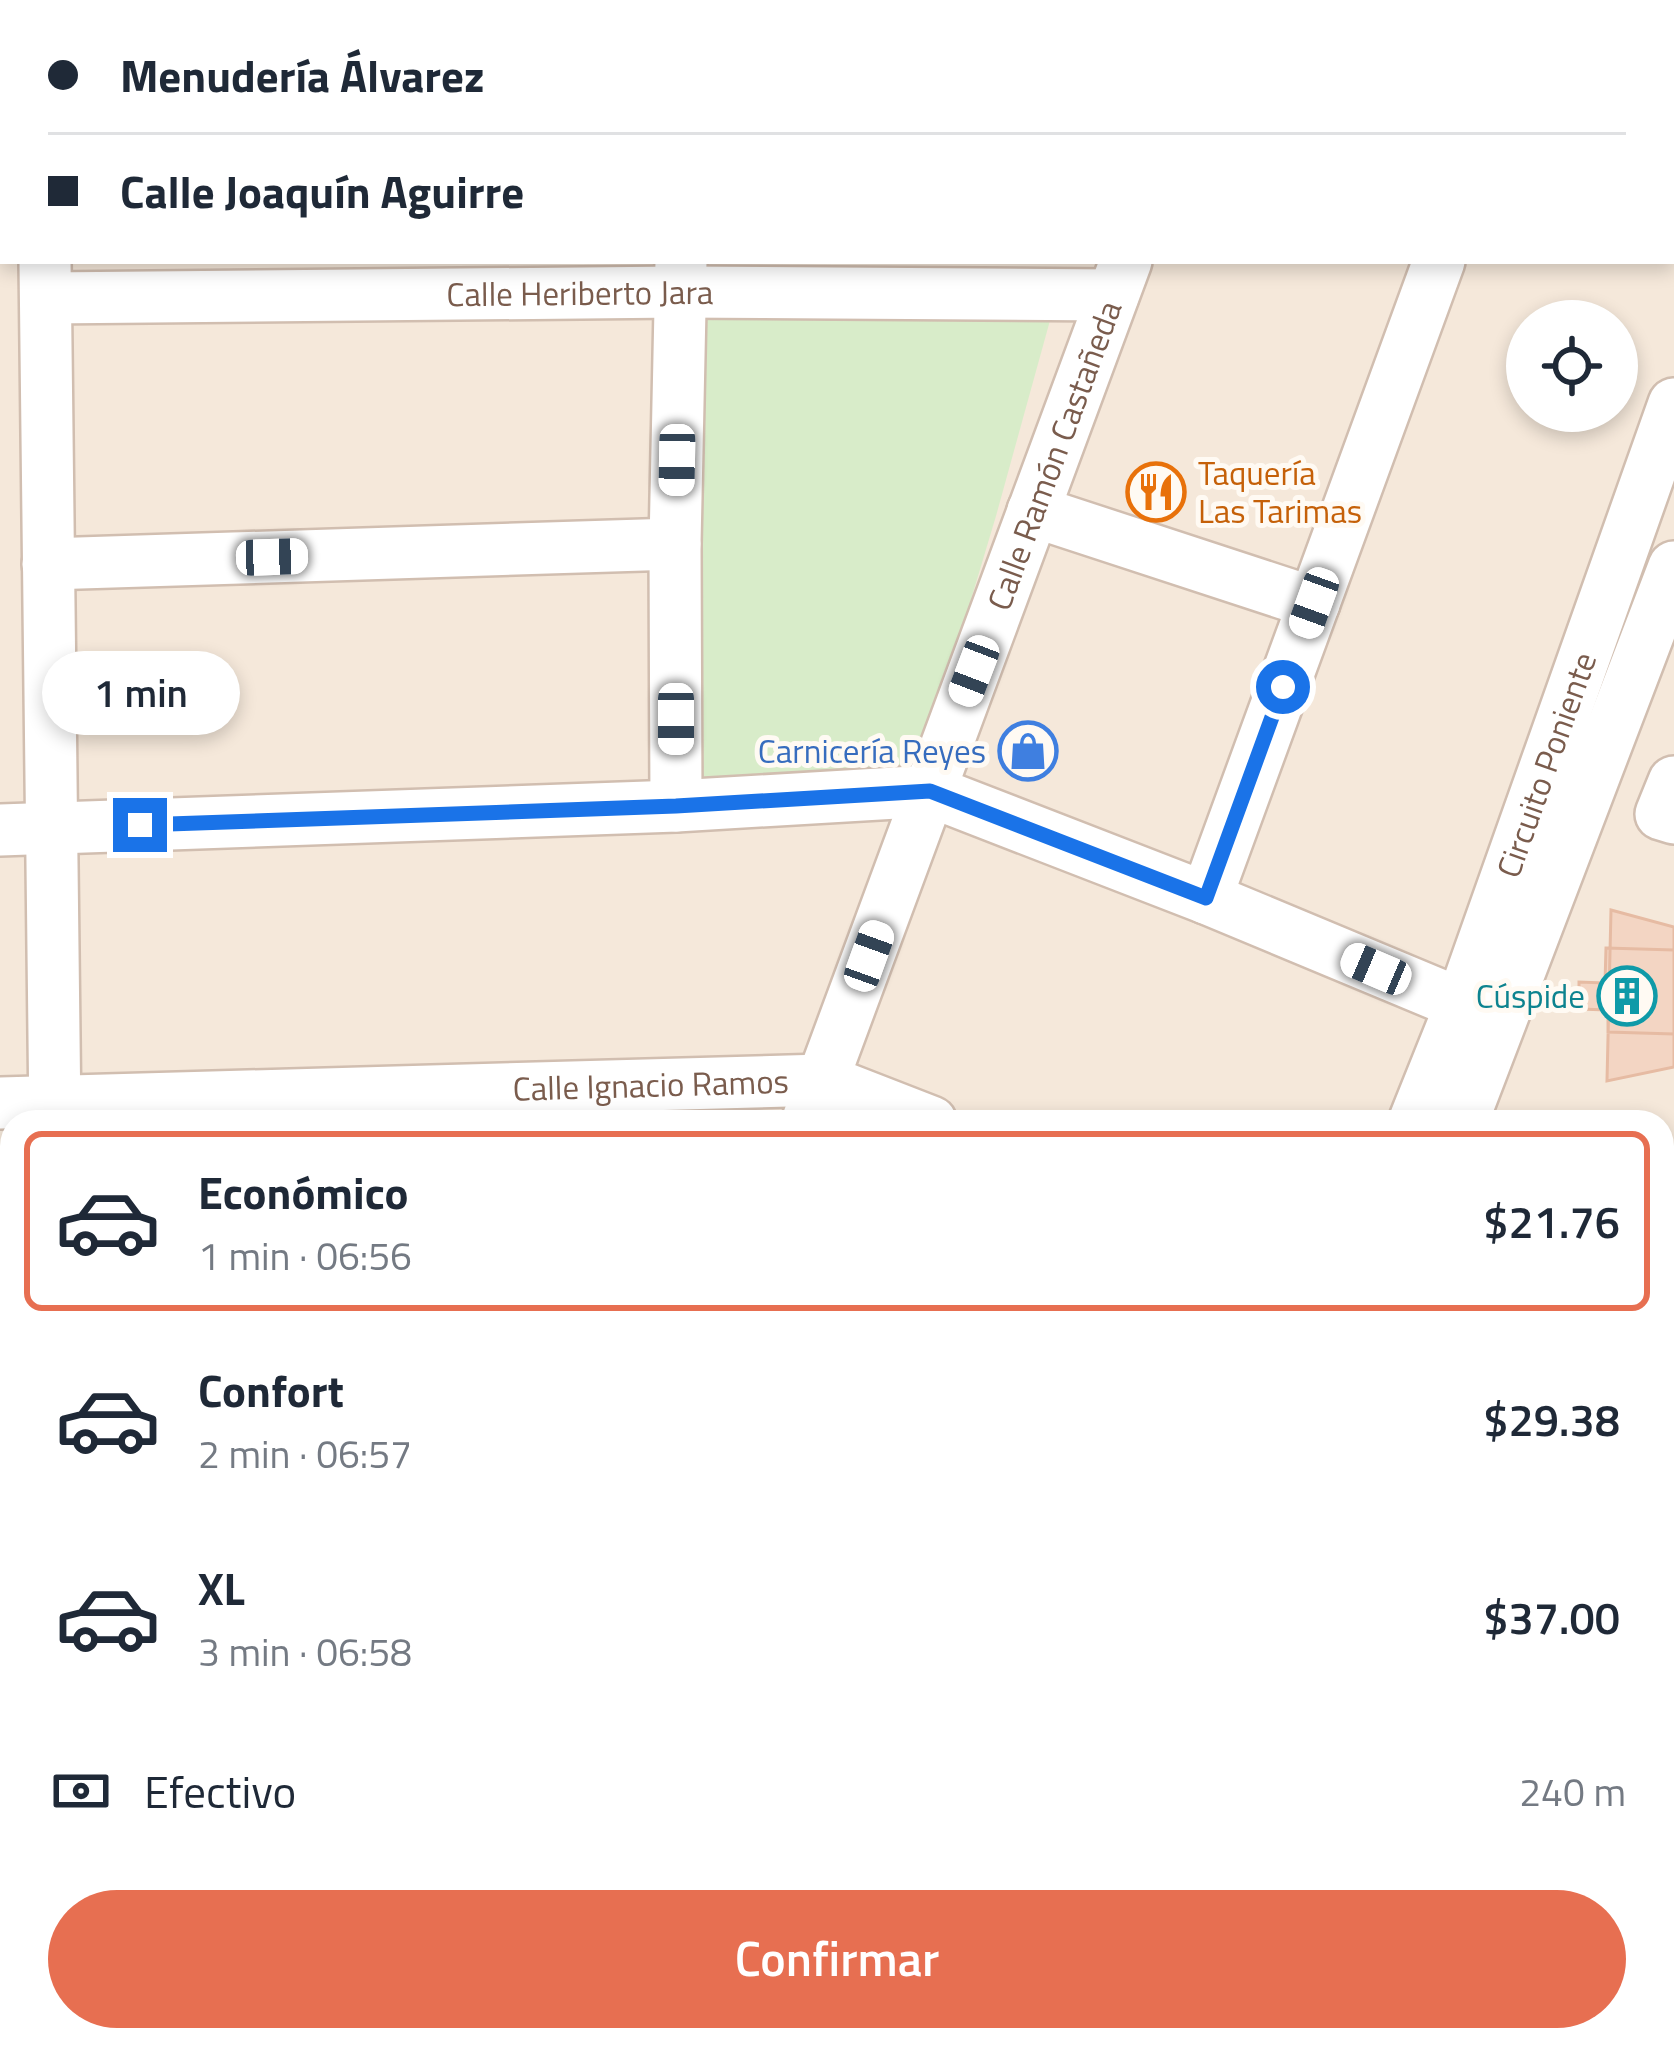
<!DOCTYPE html>
<html lang="es">
<head>
<meta charset="utf-8">
<style>
	:root { --surface:#fff; --page:#f6f6f7; --text:#1f2937; --muted:#747a83; --line:#e0e1e3; --accent:#e76f51 }
	body { margin:0; font-family:"Titillium Web",sans-serif; background:var(--page); color:var(--text); height:100vh; display:flex; flex-direction:column; font-size:45px; white-space:nowrap }
	* { box-sizing:border-box; margin:0 }
	p { font-size:39px; color:var(--muted) }
	.icon { flex:none; width:66px; height:66px; fill:none; stroke:currentColor; stroke-width:2; stroke-linecap:round; stroke-linejoin:round }
	.map { position:relative; flex:1; overflow:hidden }
	.side { position:absolute; left:0px; top:1110px; width:1674px; height:942px; display:flex; flex-direction:column; background:var(--surface); border-radius:36px 36px 0 0; box-shadow:0 6px 18px #0003 }
	.side>* { flex:none }
	.banner { position:absolute; left:0px; top:0px; width:1674px; height:264px; box-shadow:0 6px 18px #0003; display:grid; align-content:center; height:264px; padding:0 48px; background:var(--surface) }
	.fabs { position:absolute; left:1506px; top:300px; display:grid; gap:24px }
	.fabs a { display:grid; place-items:center; width:132px; height:132px; border-radius:50%; background:var(--surface); box-shadow:0 6px 18px #0003; font-size:60px }
	.end { position:absolute; width:54px; height:54px; margin:-27px; border:15px solid #1a73e8; background:#fff; box-shadow:0 0 0 6px #fff }
	.from { border-radius:50% }
	.bubble { position:absolute; height:84px; border-radius:42px; background:var(--surface); box-shadow:0 6px 18px #0003; font-size:39px; font-weight:600; line-height:84px; text-align:center }
	.car { position:absolute; width:36px; height:72px; margin:-36px -18px; border-radius:15px; box-shadow:0 0 9px 3px #0007; background:linear-gradient(#fff 24%,#345 0 40%,#fff 0 76%,#345 0 86%,#fff 0) }
	.banner b { display:flex; align-items:center; gap:42px; height:114px; font-size:45px }
	.banner b+b { border-top:3px solid var(--line) }
	.banner i { width:30px; height:30px; background:var(--text) }
	ul { padding:21px 0 0; list-style:none }
	li { display:flex; align-items:center; gap:36px; height:180px; margin:0 24px 18px; padding:0 24px; border:6px solid transparent; border-radius:18px }
	li div { flex:1 }
	li b { display:block; font-size:45px }
	li em { font-style:normal; font-weight:600 }
	li.current { border-color:var(--accent) }
	li>.icon { width:108px; height:108px; stroke-width:1.5 }
	.pay { display:flex; align-items:center; gap:30px; height:132px; padding:0 48px; font-size:45px }
	.pay p { margin-inline-start:auto }
	.action { display:flex; gap:24px; margin-top:auto; padding:24px 48px }
	.action a { flex:1; height:138px; border-radius:72px; background:var(--accent); color:#fff; font-size:48px; font-weight:600; line-height:138px; text-align:center }
	.map>svg:first-child { display:block }
</style>
</head>
<body>
<div class="map">
<svg width="1674" height="2052" viewBox="0 0 1674 2052">
	<rect width="100%" height="100%" fill="#fdf6ec"/>
	<path fill="#f5e8da" fill-rule="evenodd" d="M0,0h1674v2052h-1674zM3,3h1668v258h-1668zM1527,321h90v90h-90zM12,1122h1650v918h-1650z"/>
	<path fill="#d8ecc9" d="M1054,306l-58,210 -83,277 -232,-11 3,-471z"/>
	<path fill="#f3d5c3" stroke="#e6bba3" stroke-width="3" d="M1611,910l63,17v140l-67,14z
		M1606,948l68,2v84l-66,-2v-22l-29,-1v-27l26,1z"/>
	<g fill="none" stroke-linecap="round" stroke-linejoin="round">
		<g stroke="#d1beb0" stroke-width="56">
			<g id="minor">
				<path d="M515,0v3"/>
				<path d="M1220,3l1,-3"/>
				<path d="M1533,3l1,-3"/>
				<path d="M1671,3h3"/>
				<path d="M0,17h3"/>
				<path d="M45,261l10,861"/>
				<path id="s1" d="M46,298l634,-6 433,3"/>
				<path d="M1033,511l281,92"/>
				<path d="M48,564l627,-20"/>
				<path d="M1674,782l-13,32 13,4"/>
				<path d="M676,806l-1,-262 6,-283"/>
				<path d="M0,830l676,-24 254,-15 276,107 293,122"/>
				<path d="M1206,898l233,-637"/>
				<path id="s2" d="M0,1103l823,-23 108,42"/>
				<path id="s3" d="M807,1122l319,-861"/>
				<path id="s4" d="M1414,1122l47,-117 213,-601"/>
				<path d="M1462,1122l212,-555"/>
				<path d="M0,1372l12,-1"/>
				<path d="M64,2040l1,12"/>
				<path d="M811,2052l3,-12"/>
				<path d="M1101,2052l3,-12"/>
				<path d="M1166,2052v-12"/>
			</g>
		</g>
		<use href="#minor" stroke="#fff" stroke-width="51"/>
	</g>
	<g fill="none" stroke-linecap="round" stroke-linejoin="round">
		<path stroke="#1a73e8" stroke-width="15" d="M140,825l536,-19 254,-15 276,107 77,-211"/>
	</g>
	<defs>
		<g id="restaurant-ring" transform="scale(3)"><circle r="9.5" fill="#fffaf3" stroke="#e8710a" stroke-width="1.5"/><path d="M-5-6h1v4h1v-4h1v4h1v-4h1v5L-1.5 .5V6h-2V.5L-5-1ZM5-6V6H3V1.5H1.5Q1.5-4 5-6Z" fill="#e8710a"/></g>
		<g id="shop-ring" transform="scale(3)"><circle r="9.5" fill="#fffaf3" stroke="#3f7fe0" stroke-width="1.5"/><path d="M-5-2.5h2.3a2.7 3.5 0 0 1 5.4 0H5L5.5 6h-11ZM-1.5-2.5h3a1.5 2.3 0 0 0-3 0Z" fill="#3f7fe0"/></g>
		<g id="building-ring" transform="scale(3)"><circle r="9.5" fill="#fffaf3" stroke="#0f9aa8" stroke-width="1.5"/><path d="M-4-6H4V6H1V3H-1V6H-4ZM-2.5-4.3h1.7v1.8h-1.7ZM.8-4.3h1.7v1.8H.8ZM-2.5-1h1.7V.8h-1.7ZM.8-1h1.7V.8H.8Z" fill="#0f9aa8"/></g>
	</defs>
	<g fill-rule="evenodd">
		<use href="#restaurant-ring" x="1156" y="492"/>
		<use href="#shop-ring" x="1028" y="751"/>
		<use href="#building-ring" x="1627" y="996"/>
	</g>
	<g text-anchor="middle" stroke-width="10" stroke-linejoin="round" paint-order="stroke">
		<g font-size="33" fill="#7a5c4d" stroke="#fffaf3">
			<text dy="12" stroke="none"><textPath href="#s1" startOffset="534">Calle Heriberto Jara</textPath></text>
			<text dy="12" stroke="none"><textPath href="#s3" startOffset="711">Calle Ramón Castañeda</textPath></text>
			<text dy="12" stroke="none"><textPath href="#s4" startOffset="381">Circuito Poniente</textPath></text>
			<text dy="12" stroke="none"><textPath href="#s2" startOffset="651">Calle Ignacio Ramos</textPath></text>
		</g>
		<g font-size="33" fill="#c56008" stroke="#fffaf3" text-anchor="start">
			<text x="1198" y="485">Taquería<tspan x="1198" dy="38">Las Tarimas</tspan></text>
		</g>
		<g font-size="33" fill="#366cbe" stroke="#fffaf3" text-anchor="end">
			<text x="986" y="763">Carnicería Reyes</text>
		</g>
		<g font-size="33" fill="#0d838f" stroke="#fffaf3" text-anchor="end">
			<text x="1585" y="1008">Cúspide</text>
		</g>
	</g>
</svg>
<div class="fabs">
<a><svg class="icon" aria-label="locate" viewBox="0 0 24 24"><circle cx="12" cy="12" r="6"/><path d="M12 2v4M12 18v4M2 12h4M18 12h4"/></svg></a>
</div>
<i class="end from" style="left:1283px;top:687px"></i>
<i class="end" style="left:140px;top:825px"></i>
<div class="bubble" style="left:42px;top:651px;width:198px">1 min</div>
<i class="car" style="left:677px;top:460px;rotate:181deg"></i>
<i class="car" style="left:272px;top:557px;rotate:88deg"></i>
<i class="car" style="left:1314px;top:603px;rotate:200deg"></i>
<i class="car" style="left:974px;top:671px;rotate:201deg"></i>
<i class="car" style="left:676px;top:719px;rotate:180deg"></i>
<i class="car" style="left:869px;top:956px;rotate:20deg"></i>
<i class="car" style="left:1376px;top:969px;rotate:293deg"></i>
<div class="banner">
<b><i class="from"></i>Menudería Álvarez</b>
<b><i></i>Calle Joaquín Aguirre</b>
</div>
<section class="side">
<ul>
<li class="current"><svg class="icon" aria-label="car" viewBox="0 0 24 24"><path d="M5 17H2v-5l4-1 3-4h7l3 4 3 1v5h-3M9 17h6M6 11h13"/><circle cx="7" cy="17" r="2"/><circle cx="17" cy="17" r="2"/></svg><div><b>Económico</b><p>1 min · 06:56</p></div><em>$21.76</em></li>
<li><svg class="icon" aria-label="car" viewBox="0 0 24 24"><path d="M5 17H2v-5l4-1 3-4h7l3 4 3 1v5h-3M9 17h6M6 11h13"/><circle cx="7" cy="17" r="2"/><circle cx="17" cy="17" r="2"/></svg><div><b>Confort</b><p>2 min · 06:57</p></div><em>$29.38</em></li>
<li><svg class="icon" aria-label="car" viewBox="0 0 24 24"><path d="M5 17H2v-5l4-1 3-4h7l3 4 3 1v5h-3M9 17h6M6 11h13"/><circle cx="7" cy="17" r="2"/><circle cx="17" cy="17" r="2"/></svg><div><b>XL</b><p>3 min · 06:58</p></div><em>$37.00</em></li>
</ul>
<div class="pay"><svg class="icon" aria-label="cash" viewBox="0 0 24 24"><path d="M3 7h18v10H3z"/><circle cx="12" cy="12" r="2"/></svg>Efectivo<p>240 m</p></div>
<div class="action"><a>Confirmar</a></div>
</section>
</div>
</body>
</html>
